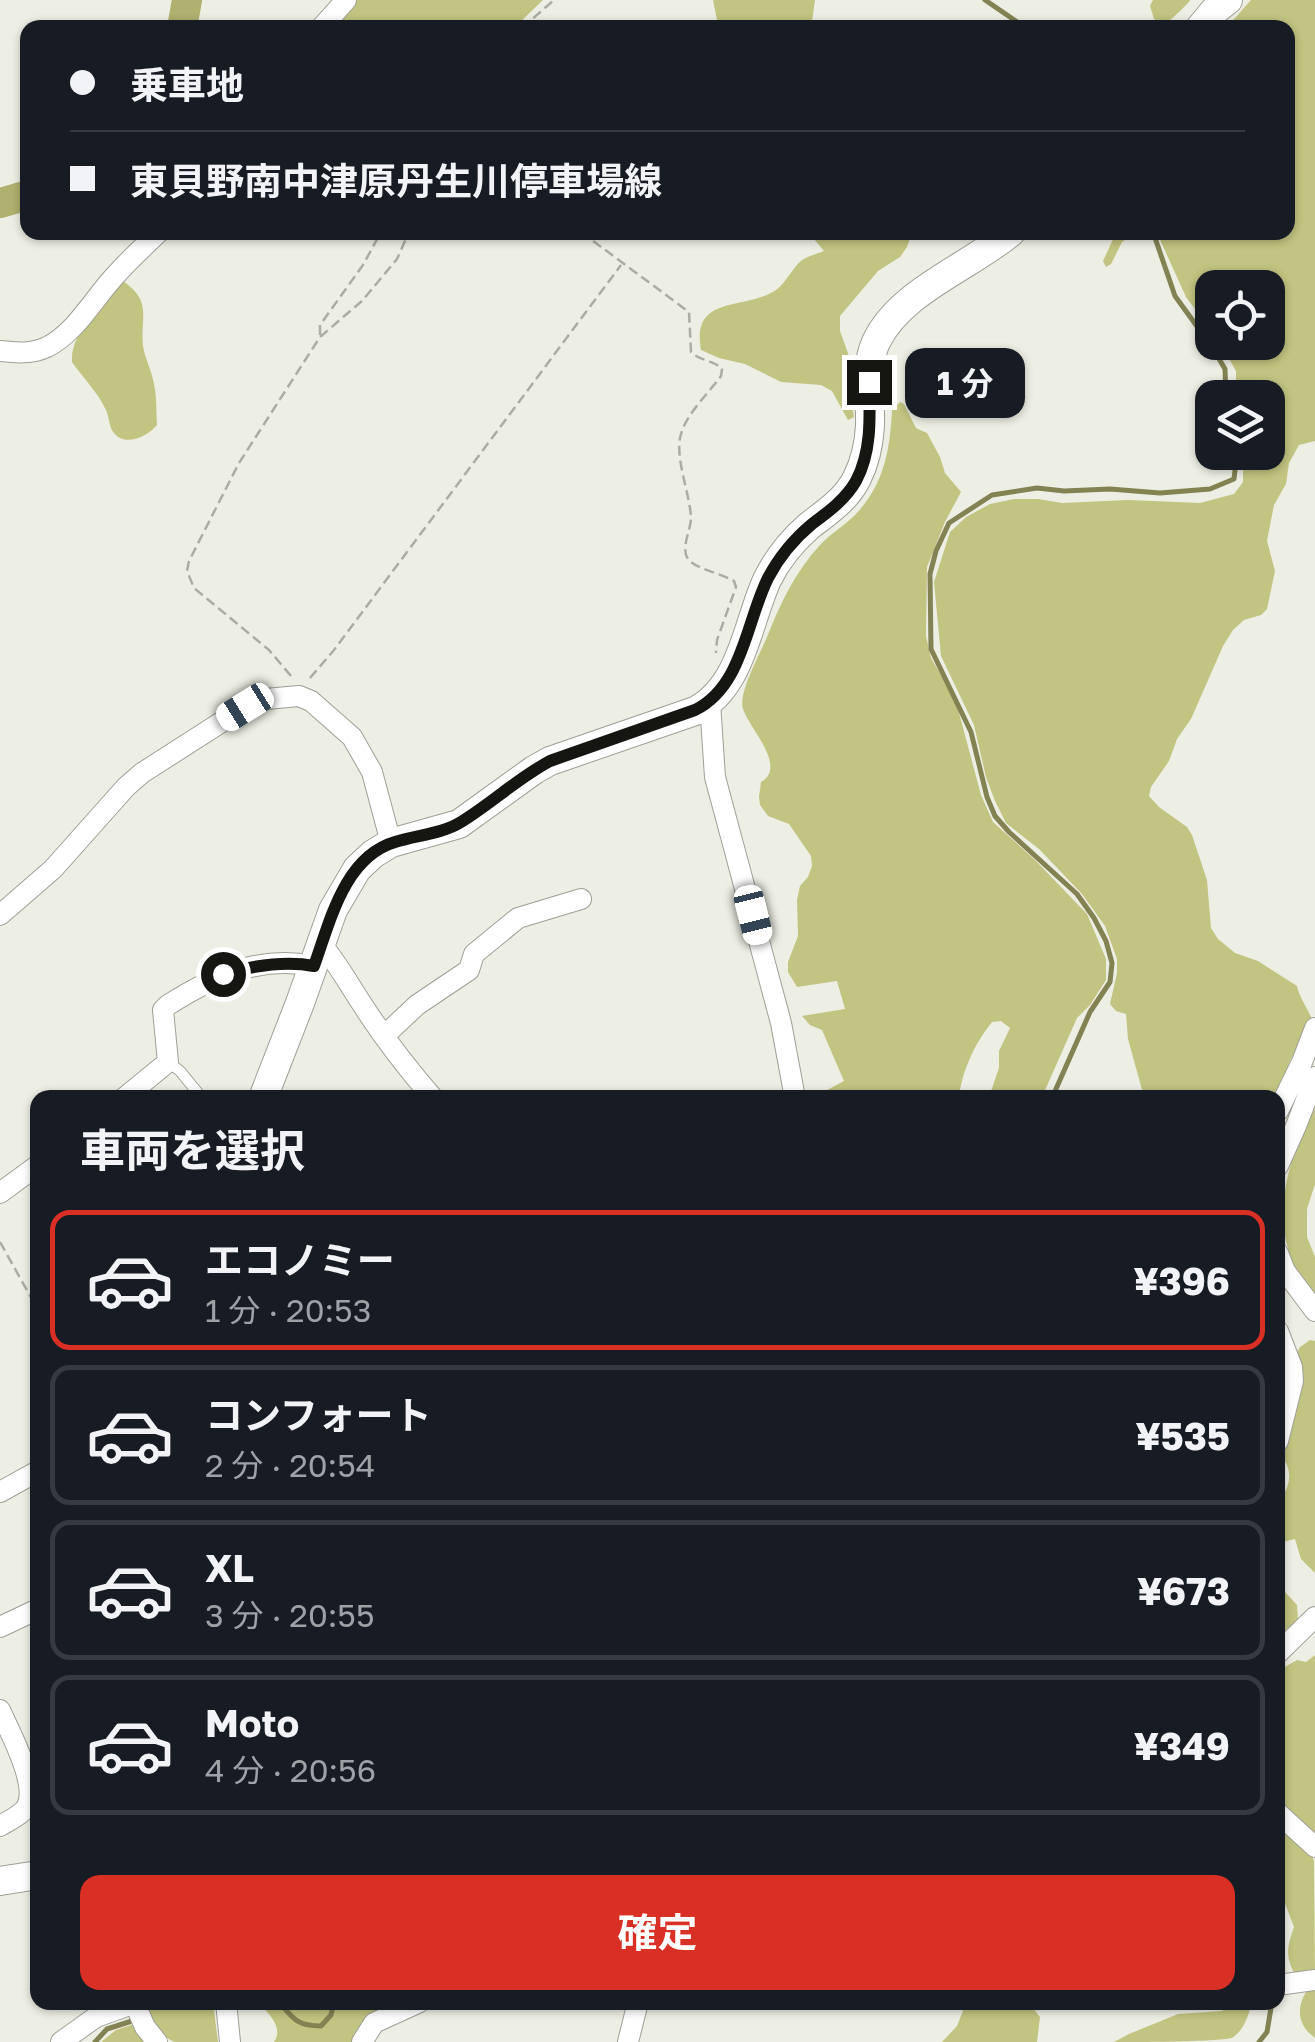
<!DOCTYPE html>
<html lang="ja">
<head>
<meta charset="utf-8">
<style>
	:root { --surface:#171b24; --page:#20242c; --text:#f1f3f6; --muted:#9ea1a6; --line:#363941; --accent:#d93025 }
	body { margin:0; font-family:"Golos Text","Noto Sans JP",sans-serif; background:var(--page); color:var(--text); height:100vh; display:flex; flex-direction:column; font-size:38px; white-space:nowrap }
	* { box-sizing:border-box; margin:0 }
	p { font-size:32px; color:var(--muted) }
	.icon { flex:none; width:55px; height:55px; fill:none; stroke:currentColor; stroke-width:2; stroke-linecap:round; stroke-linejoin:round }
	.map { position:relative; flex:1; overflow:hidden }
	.sheet { position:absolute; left:30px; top:1090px; width:1255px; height:920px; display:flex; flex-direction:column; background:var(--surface); border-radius:20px; box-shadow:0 2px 8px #0004 }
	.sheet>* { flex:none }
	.banner { position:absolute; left:20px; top:20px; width:1275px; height:220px; border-radius:20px; box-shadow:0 2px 8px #0004; display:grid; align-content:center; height:220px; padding:0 50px; background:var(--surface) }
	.tools { position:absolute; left:1195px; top:270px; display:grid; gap:20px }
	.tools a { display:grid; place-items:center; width:90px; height:90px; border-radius:20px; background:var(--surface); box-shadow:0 2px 8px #0004; font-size:50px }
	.end { position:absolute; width:45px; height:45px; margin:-22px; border:12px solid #151512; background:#fff; box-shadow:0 0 0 5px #fff }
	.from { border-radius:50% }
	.bubble { position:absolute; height:70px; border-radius:20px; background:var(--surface); box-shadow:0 2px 8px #0004; font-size:32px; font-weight:700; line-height:70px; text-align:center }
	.car { position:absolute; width:30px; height:60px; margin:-30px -15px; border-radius:12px; box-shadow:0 0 8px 2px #0007; background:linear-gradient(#fff 24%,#345 0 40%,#fff 0 76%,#345 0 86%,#fff 0) }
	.banner b { display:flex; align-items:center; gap:35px; height:95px; font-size:38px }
	.banner b+b { border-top:2px solid var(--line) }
	.banner i { width:25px; height:25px; background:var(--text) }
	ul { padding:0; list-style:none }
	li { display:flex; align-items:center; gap:30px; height:140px; margin:0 20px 15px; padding:0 30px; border:5px solid var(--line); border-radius:20px }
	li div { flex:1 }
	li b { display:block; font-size:38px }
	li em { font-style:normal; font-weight:700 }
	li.on { border-color:var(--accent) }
	li>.icon { width:90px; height:90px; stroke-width:1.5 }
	h2 { padding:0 50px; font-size:45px; line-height:120px }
	.primary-button { display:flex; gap:20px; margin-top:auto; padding:20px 50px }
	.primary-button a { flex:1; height:115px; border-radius:20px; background:var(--accent); color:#fff; font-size:40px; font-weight:700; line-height:115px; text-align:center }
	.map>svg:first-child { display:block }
</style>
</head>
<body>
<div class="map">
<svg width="1315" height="2042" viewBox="0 0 1315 2042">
	<rect width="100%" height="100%" fill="#eeefe4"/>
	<path fill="#c2c481" d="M353,0h190l-28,27 -186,1z
		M713,0h102l-4,28 -97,-1 3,-7z
		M1153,0h37c-1,3 -17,18 -20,20 -3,2 -7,2 -11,3l-5,-4 -4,-13z
		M1251,0h64v441l-16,4 -10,18 -3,21 -12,21 -7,36 8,30 -8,38 -6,6 -17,5 -11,10 -10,16 -32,73 -14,20 -8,22 -18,26 -2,9 10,11 28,20 5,8 15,45 4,48 7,11 17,14 23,8 39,25c2,12 17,32 16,38 -1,14 -16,24 -22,35 -7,15 2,2 -1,17 -1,6 -9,16 -12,22l-134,-1 -16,-58 -2,-25 -10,-3 -6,-7 7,-31v-14l-12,-33 -23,-32 -43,-45 -33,-26 -11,-22 -9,-24 -12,-52 -33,-69 -7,-74 16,-50 16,-15 24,-13 24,-5h24l24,4 66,-3 72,3 34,-9 9,-12v-29l25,-1v-54l-32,-1v-26l-16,-28 48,-1v-54h-56v44l-26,-35 -29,-64 131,-1v-204l-61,-1z
		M809,233h103l-5,14 -7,10 -22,14 -38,45v15l9,25 -1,20 6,41 -6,3 -16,-29 -11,-6 -40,-3 -36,-18 -26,-6 -18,-8c-10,-56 44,-39 75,-60 11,-8 16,-22 26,-30 6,-4 15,-6 22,-9z
		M1116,233h19l-13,9 -11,22 -5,3 -3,-6z
		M123,281c30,21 17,36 20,65 2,13 9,25 11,38 3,13 2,27 3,41 -8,10 -31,23 -43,8 -5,-5 -5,-17 -8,-23 -9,-19 -23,-32 -34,-48 -2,-31 33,-59 51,-81z
		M900,402l4,2 12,24 11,5 13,24 5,16 16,19 -16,30 -18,45 -1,69 5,22 17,29 10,22 23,86 12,27 42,38 52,54 19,45v21l-16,25 -13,13 -35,79h-53l10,-29v-17l11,-23 -9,-7 -9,1c-17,21 -30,49 -33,75h-145l30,-16 -22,-51 -12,-5 -8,-9 43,-7 -8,-28 -40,6 -9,-15v-10l10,-26 -1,-36 3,-14 8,-9 4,-11 -1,-10 -22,-32 -21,-8 -8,-11 -1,-8 2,-15c27,-15 -12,-54 -18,-73 -5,-16 17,-55 24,-72 13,-33 28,-65 53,-92 10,-11 24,-19 35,-30 29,-30 35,-65 37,-105z
		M1315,1093v91l-8,25v28l8,20v42c-56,-70 -26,-132 0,-206z
		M1310,1340l5,1v232l-14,-14 -6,-20 -17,4v-44l3,-1c10,-12 12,-31 -1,-43l15,-99 5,-9z
		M1278,1591l7,1 12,13 1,16 -20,14z
		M1315,1655v184l-37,-33v-125l5,-13 14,-8 9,2z
		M1278,1820l29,25 7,16 1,114h-20c-10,-20 -8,-27 -1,-48l-16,-42z
		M1309,1987h6v51c-19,-14 -19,-32 -6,-51z
		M1229,2002l22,2c-2,12 -8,27 -19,34 -17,4 -95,4 -118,4l15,-8 49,-20 44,-3z
		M144,2003h69l5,39c-12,0 -32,0 -43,0 -15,-5 -28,-25 -31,-39z
		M258,2003h149l-52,39h-81c10,-14 -5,-29 -16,-39z
		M966,2003h63l11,14 -3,25h-95l15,-16z
		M137,2023l14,19h-50l15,-12z"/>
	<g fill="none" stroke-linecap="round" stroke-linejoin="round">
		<path stroke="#828253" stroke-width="5" d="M985,0l41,28
			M1153,232l22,64 37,51 13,22 1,29
			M1052,1098l38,-86 20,-30 2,-19 -6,-22 -12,-23 -17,-24 -68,-62 -14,-16 -8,-19 -16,-65 -40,-83 -1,-75 6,-23 13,-28 43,-28 45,-7 27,3 46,-2 50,4 50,-4 24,-10 3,-27
			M279,2002c15,18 19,24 42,24l10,-11 3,-13
			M95,2042l12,-13 28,-9
			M1259,2042l8,-10 5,-30"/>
		<path stroke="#b0b16f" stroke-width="30" d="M182,28l5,-28
			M0,203l28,-8"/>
		<g stroke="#9e9f95" stroke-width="12">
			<path id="lane" d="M168,1062l12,9 22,27"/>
		</g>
		<g stroke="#9e9f95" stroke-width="22">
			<path id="street" d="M321,28l25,-28
				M0,351c17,2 32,3 47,-4 28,-14 46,-47 66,-69 14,-16 30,-31 46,-46
				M710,703l5,74 66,246 14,75
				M0,915l53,-46 73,-82 16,-14 103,-66 21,-8 33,-3 12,5 41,36 20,35 19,71
				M322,945c16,19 26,38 40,59 21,33 45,64 71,94
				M384,1036l33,-31 52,-35 5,-16 44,-36 63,-19
				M124,1098l44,-36 -5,-52 5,-5c46,-29 90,-50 146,-39
				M1278,1111l24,-49 13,-34
				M1278,1166l18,-40 19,-49
				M0,1193l38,-28
				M1278,1253l7,18 30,40
				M1278,1331l14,36 1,14 -15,60
				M0,1492l38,-21
				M0,1627l38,-18
				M1278,1653l37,-36
				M0,1710c9,21 40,76 26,98 -6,8 -18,13 -26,18
				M1278,1813l37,34
				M1278,1985l37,-5
				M134,2002l11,25 12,15
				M226,2002l4,40
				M61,2042l35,-25 39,-14
				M362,2042l12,-19 46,-21
				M628,2042l10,-40"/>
		</g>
		<g stroke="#9e9f95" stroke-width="30">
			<path id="secondary" d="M1200,28l14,-17 14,-11
				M263,1098l37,-95 33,-93 24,-41 16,-15 18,-11 68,-19 75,-54 16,-9 145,-50c47,-24 52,-87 72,-131 10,-21 25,-39 42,-54 18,-14 38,-27 48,-48 8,-16 12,-35 13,-52 1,-27 -6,-58 6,-84 24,-51 94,-75 135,-110
				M0,1881l38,-6"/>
		</g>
		<path stroke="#acaca4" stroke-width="2.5" stroke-dasharray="10 5" stroke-linecap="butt" d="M522,28l32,-28
			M365,232l11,7
			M581,232l108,80 2,40c9,9 23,8 31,17l-1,7c-13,18 -34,37 -40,58 -7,23 9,59 10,84 0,13 -13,34 0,44 10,8 31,12 43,19l2,6 -19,53 -1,13
			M320,335v-10l43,-60 18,-33
			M291,676l-22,-26 -75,-62 -7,-17 2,-10 50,-98 81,-126 42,-36 35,-42 12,-27
			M310,678l24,-28 287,-385
			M0,1242l38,68"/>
		<use href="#lane" stroke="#fff" stroke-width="10"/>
		<use href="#street" stroke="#fff" stroke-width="20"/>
		<use href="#secondary" stroke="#fff" stroke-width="28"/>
	</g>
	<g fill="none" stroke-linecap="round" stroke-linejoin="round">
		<path stroke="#151512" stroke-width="12" d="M223,974c29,-8 61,-14 91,-8 16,-44 30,-109 81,-124 22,-7 47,-8 66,-20 31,-19 57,-44 89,-61l145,-51c48,-24 51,-88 73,-132 11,-21 26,-39 44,-54 16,-12 33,-24 44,-43 16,-30 14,-65 13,-99"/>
	</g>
</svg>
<div class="tools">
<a><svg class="icon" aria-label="locate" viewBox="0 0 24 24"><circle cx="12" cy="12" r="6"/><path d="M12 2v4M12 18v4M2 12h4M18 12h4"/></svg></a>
<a><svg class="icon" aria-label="layers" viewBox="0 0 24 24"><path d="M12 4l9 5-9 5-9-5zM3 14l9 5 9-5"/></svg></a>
</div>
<i class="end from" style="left:223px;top:974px"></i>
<i class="end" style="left:869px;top:382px"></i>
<div class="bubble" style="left:905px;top:348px;width:120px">1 分</div>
<i class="car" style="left:245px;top:707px;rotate:238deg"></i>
<i class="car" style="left:753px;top:915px;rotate:166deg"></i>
<div class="banner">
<b><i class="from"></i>乗車地</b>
<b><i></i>東貝野南中津原丹生川停車場線</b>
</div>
<section class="sheet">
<h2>車両を選択</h2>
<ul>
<li class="on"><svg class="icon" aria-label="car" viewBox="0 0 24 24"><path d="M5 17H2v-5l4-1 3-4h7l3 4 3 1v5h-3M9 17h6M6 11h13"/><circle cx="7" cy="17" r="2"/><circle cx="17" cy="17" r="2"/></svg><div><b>エコノミー</b><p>1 分 · 20:53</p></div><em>¥396</em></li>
<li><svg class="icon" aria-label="car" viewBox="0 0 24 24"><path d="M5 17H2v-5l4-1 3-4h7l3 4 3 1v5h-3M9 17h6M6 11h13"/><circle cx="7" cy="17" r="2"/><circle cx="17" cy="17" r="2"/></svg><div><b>コンフォート</b><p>2 分 · 20:54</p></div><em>¥535</em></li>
<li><svg class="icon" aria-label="car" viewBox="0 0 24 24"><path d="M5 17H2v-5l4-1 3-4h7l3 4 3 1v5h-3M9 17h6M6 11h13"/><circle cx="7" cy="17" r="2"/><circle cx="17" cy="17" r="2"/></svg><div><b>XL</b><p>3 分 · 20:55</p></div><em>¥673</em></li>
<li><svg class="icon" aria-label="car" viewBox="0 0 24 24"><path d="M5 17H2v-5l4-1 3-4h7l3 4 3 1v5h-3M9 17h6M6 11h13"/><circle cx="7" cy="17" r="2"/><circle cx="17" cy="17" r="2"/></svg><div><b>Moto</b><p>4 分 · 20:56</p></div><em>¥349</em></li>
</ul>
<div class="primary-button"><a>確定</a></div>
</section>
</div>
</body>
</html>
